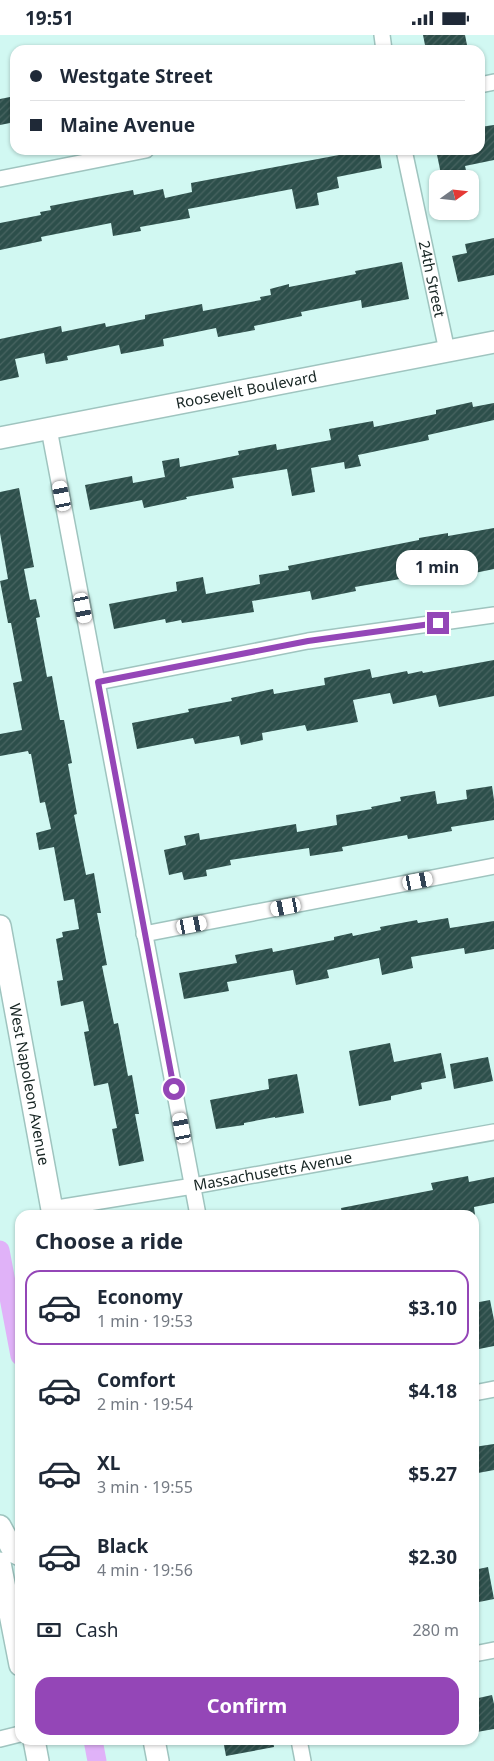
<!DOCTYPE html>
<html lang="en">
<head>
<meta charset="utf-8">
<style>
	:root { --surface:#fff; --page:#f6f6f7; --text:#1f2937; --muted:#747a83; --line:#e0e1e3; --accent:#9446b7 }
	body { margin:0; font-family:"Noto Sans",sans-serif; background:var(--page); color:var(--text); height:100vh; display:flex; flex-direction:column; font-size:19px; white-space:nowrap }
	* { box-sizing:border-box; margin:0 }
	p { font-size:16px; color:var(--muted) }
	.icon { flex:none; width:28px; height:28px; fill:none; stroke:currentColor; stroke-width:2; stroke-linecap:round; stroke-linejoin:round }
	.map { position:relative; flex:1; overflow:hidden }
	.details { position:absolute; left:15px; top:1175px; width:464px; height:535px; display:flex; flex-direction:column; background:var(--surface); border-radius:15px; box-shadow:0 1px 4px #0004 }
	.details>* { flex:none }
	.banner { position:absolute; left:10px; top:10px; width:475px; height:110px; border-radius:15px; box-shadow:0 1px 4px #0004; display:grid; align-content:center; height:110px; padding:0 20px; background:var(--surface) }
	.needle { width:32px; rotate:75deg }
	.controls { position:absolute; left:429px; top:135px; display:grid; gap:10px }
	.controls a { display:grid; place-items:center; width:50px; height:50px; border-radius:10px; background:var(--surface); box-shadow:0 1px 4px #0004; font-size:25px }
	.end { position:absolute; width:22px; height:22px; margin:-11px; border:6px solid #9446b7; background:#fff; box-shadow:0 0 0 2px #fff }
	.from { border-radius:50% }
	.bubble { position:absolute; height:35px; border-radius:15px; background:var(--surface); box-shadow:0 1px 4px #0004; font-size:16px; font-weight:700; line-height:35px; text-align:center }
	.car { position:absolute; width:15px; height:30px; margin:-15px -8px; border-radius:6px; box-shadow:0 0 4px 1px #0007; background:linear-gradient(#fff 24%,#345 0 40%,#fff 0 76%,#345 0 86%,#fff 0) }
	.banner b { display:flex; align-items:center; gap:18px; height:48px; font-size:19px }
	.banner b+b { border-top:1px solid var(--line) }
	.banner i { width:12px; height:12px; background:var(--text) }
	ul { padding:0; list-style:none }
	li { display:flex; align-items:center; gap:15px; height:75px; margin:0 10px 8px; padding:0 10px; border:2px solid transparent; border-radius:15px }
	li div { flex:1 }
	li b { display:block; font-size:19px }
	li em { font-style:normal; font-weight:700 }
	li.on { border-color:var(--accent) }
	li>.icon { width:45px; height:45px; stroke-width:1.5 }
	h2 { padding:0 20px; font-size:22px; line-height:60px }
	.pay { display:flex; align-items:center; gap:12px; height:55px; padding:0 20px; font-size:19px }
	.pay p { margin-inline-start:auto }
	.button { display:flex; gap:10px; margin-top:auto; padding:10px 20px }
	.button a { flex:1; height:58px; border-radius:15px; background:var(--accent); color:#fff; font-size:20px; font-weight:700; line-height:58px; text-align:center }
	.status { display:flex; justify-content:space-between; align-items:center; height:35px; padding:0 25px; background:var(--surface); direction:ltr }
	.status svg { height:14px; fill:currentColor }
	.map>svg:first-child { display:block }
</style>
</head>
<body>
<div class="status"><b>19:51</b><svg viewBox="0 0 49 12"><path d="M0 12V9h3v3zM5 12V6h3v6zM10 12V3h3v9zM15 12V0h3v12zM26 1h20v11H26zM47 4h2v5h-2z"/></svg></div>
<div class="map">
<svg width="494" height="1726" viewBox="0 0 494 1726">
	<defs>
		<pattern id="building-hatch" width="6" height="6" patternUnits="userSpaceOnUse" patternTransform="scale(1.25)"><rect width="6" height="6" fill="#2d4f4b"/><path d="M-1 1l2-2M0 6l6-6M5 7l2-2" fill="none" stroke="#496562"/></pattern>
	</defs>
	<rect width="100%" height="100%" fill="#d1f8f2"/>
	<g fill="none" stroke-linecap="round" stroke-linejoin="round">
		<path stroke="#e0b2f8" stroke-width="19" d="M0,1215l20,106
			M93,1705l4,21"/>
	</g>
	<path fill="url(#building-hatch)" d="M423,0h42l3,15h-42z
		M15,61v26l-15,3v-26z
		M494,90v35l-29,6 2,8 -25,5 -6,-29h44v-23z
		M338,115h41l3,18 -45,9 2,11 -22,5 2,12 -23,4 -4,-20 -104,20 2,9 -50,9 1,4 -28,5 -2,-13 -70,14 1,4 -42,9v-27l41,-8 -1,-3 11,-2 -1,-4 83,-16 1,5 29,-6 2,9 27,-6 -1,-9 148,-28z
		M494,203v37l-36,7 -6,-26 15,-3 -2,-9z
		M402,227l7,37 -47,9 -1,-8 -60,12 1,4 -48,10 1,4 -37,7 -2,-9 -53,11 1,7 -43,8 -2,-9 -52,11 1,4 -22,4 -2,-11 -29,6 4,18 -19,4v-42l61,-13 1,6 43,-9 1,4 39,-8v-4l57,-11 1,7 58,-11 -1,-3 11,-2 -1,-6 19,-5v3l67,-13 -1,-3z
		M472,367l1,5 21,-4v17l-66,15 1,5 -71,15 3,11 -16,3 -1,-7 -33,6 4,24 -23,4 -5,-27 -55,9 2,10 -48,9 1,2 -43,9 -2,-8 -52,10 -5,-25 47,-9 1,7 32,-6 -3,-16 17,-3 1,9 59,-12 -1,-4 38,-7 1,6 54,-10 -2,-11 44,-8 1,6 62,-13v-4z
		M19,453l15,79 -10,2 6,31 6,-1 4,18 -4,1 11,59 5,-1 8,44h4l8,43 -4,1 9,50 -3,1 12,60 8,-2 7,40h-4l10,52 -5,1 12,58 4,-1 10,53 4,-1 7,39h-4l9,47 -25,5 -7,-37 5,-1 -9,-45 -14,3 -10,-54 5,-1 -6,-30 -22,5 -4,-25 6,-1 -7,-41 7,-2 -1,-5 17,-3 -5,-30 -10,2 -10,-54 -15,3 -3,-17 15,-4 -6,-27 -5,1 -9,-49h-2l-1,-3 -28,5v-22l22,-4 -9,-47 9,-2 -11,-58h-3l-8,-42 8,-2 -8,-46v-41z
		M494,493v41l-34,7 -1,-6 -48,7 -56,10 1,4 -44,9 -2,-9 -58,10 2,11 -72,11 -1,-3 -15,3 -1,-4 -51,10 -5,-25 68,-13 -1,-9 27,-5 3,17 54,-10 -1,-9 30,-5 -1,-4 131,-26v-2l29,-5v3z
		M494,625v36l-55,11 -3,-12 -43,9 -3,-11 -37,7 5,22 -51,9 -2,-6 -43,8 1,7 -22,5 -2,-9 -44,8 -2,-6 -56,11 -5,-26 57,-11 -1,-3 44,-8 -1,-3 42,-9 1,5 51,-9 -1,-7 46,-9 2,9 35,-7 1,3 14,-3 1,2z
		M492,751l2,14v20l-43,7 1,4 -44,8 -1,-4 -65,12 1,4 -33,5 -1,-8 -79,12 1,5 -25,5 1,6 -23,4 -2,-8 -13,3 -5,-25 22,-5 -2,-9 15,-3 1,7 96,-16 1,8 40,-7 -1,-10 36,-6 -1,-2 30,-6 -1,-4 35,-6 2,13 30,-5 -1,-9z
		M448,883l2,10 44,-7v28l-29,5 -1,-6 -53,9 2,11 -31,7 -3,-17 -52,12 2,8 -33,7 -3,-15 -66,12 2,9 -45,8 -5,-26 58,-10 -2,-8 37,-7 1,4 61,-12v-3l18,-4 1,3 28,-6 -1,-3 37,-7 1,3z
		M390,1008l4,19 47,-9 5,25 -25,5 1,6 -31,7v4l-32,6 -10,-55z
		M488,1022l5,24 -39,8 -4,-25z
		M297,1039l7,39 -29,5v-1l-31,6v2l-28,4 -6,-29 59,-11 -1,-10z
		M468,1141l1,6 25,-5v26l-20,4 1,8h-133l-1,-7 92,-18 -2,-7z
		M490,1265l4,20v26l-20,4v-47z
		M494,1409v26l-16,3 -4,-26z
		M488,1532l6,32 -20,4v-33z
		M492,1660l2,9v25l-17,3 -3,-17v-16z
		M223,1705h50l1,7 -48,9z"/>
	<g fill="none" stroke-linecap="round" stroke-linejoin="round">
		<g stroke="#9fc4bf" stroke-width="18">
			<g id="street">
				<path d="M382,0l2,15"/>
				<path d="M480,50l14,-3"/>
				<path id="s1" d="M404,115l43,201"/>
				<path d="M0,144l146,-29"/>
				<path d="M49,394l149,786"/>
				<path d="M98,647l210,-41 186,-26"/>
				<path d="M144,899l350,-68"/>
				<path id="s2" d="M51,1174l142,-23 301,-54"/>
				<path d="M474,1358l20,-4"/>
				<path d="M474,1619l20,-4"/>
				<path d="M0,1704l20,-5"/>
				<path d="M299,1705l4,21"/>
			</g>
		</g>
		<g stroke="#9fc4bf" stroke-width="24">
			<g id="secondary">
				<path id="s3" d="M0,403l494,-96"/>
				<path id="s4" d="M0,891l53,289"/>
				<path d="M0,1491l14,26 6,3"/>
				<path d="M0,1528l20,102"/>
				<path d="M34,1705l4,21"/>
				<path d="M154,1705l4,21"/>
			</g>
		</g>
		<use href="#street" stroke="#fff" stroke-width="15"/>
		<use href="#secondary" stroke="#fff" stroke-width="21"/>
	</g>
	<g fill="none" stroke-linecap="round" stroke-linejoin="round">
		<path stroke="#9446b7" stroke-width="6" d="M174,1054l-76,-407 210,-41 130,-18"/>
	</g>
	<g text-anchor="middle" stroke-width="5" stroke-linejoin="round" paint-order="stroke">
		<g font-size="15" fill="#172523" stroke="#d1f8f2">
			<text dy="5" stroke="none"><textPath href="#s1" startOffset="132">24th Street</textPath></text>
			<text dy="5" stroke="none"><textPath href="#s3" startOffset="251">Roosevelt Boulevard</textPath></text>
			<text dy="5" stroke="none"><textPath href="#s4" startOffset="161">West Napoleon Avenue</textPath></text>
			<text dy="5" stroke="none"><textPath href="#s2" startOffset="225">Massachusetts Avenue</textPath></text>
		</g>
	</g>
</svg>
<div class="controls">
<a><svg class="needle" viewBox="-14 -14 28 28"><path d="M0-13l5 13h-10z" fill="#e53935"/><path d="M0 13l5-13h-10z" fill="#747a83"/></svg></a>
</div>
<i class="end from" style="left:174px;top:1054px"></i>
<i class="end" style="left:438px;top:588px"></i>
<div class="bubble" style="left:396px;top:515px;width:82px">1 min</div>
<i class="car" style="left:62px;top:461px;rotate:349deg"></i>
<i class="car" style="left:83px;top:573px;rotate:169deg"></i>
<i class="car" style="left:418px;top:846px;rotate:79deg"></i>
<i class="car" style="left:286px;top:872px;rotate:259deg"></i>
<i class="car" style="left:192px;top:890px;rotate:79deg"></i>
<i class="car" style="left:182px;top:1093px;rotate:349deg"></i>
<div class="banner">
<b><i class="from"></i>Westgate Street</b>
<b><i></i>Maine Avenue</b>
</div>
<section class="details">
<h2>Choose a ride</h2>
<ul>
<li class="on"><svg class="icon" aria-label="car" viewBox="0 0 24 24"><path d="M5 17H2v-5l4-1 3-4h7l3 4 3 1v5h-3M9 17h6M6 11h13"/><circle cx="7" cy="17" r="2"/><circle cx="17" cy="17" r="2"/></svg><div><b>Economy</b><p>1 min · 19:53</p></div><em>$3.10</em></li>
<li><svg class="icon" aria-label="car" viewBox="0 0 24 24"><path d="M5 17H2v-5l4-1 3-4h7l3 4 3 1v5h-3M9 17h6M6 11h13"/><circle cx="7" cy="17" r="2"/><circle cx="17" cy="17" r="2"/></svg><div><b>Comfort</b><p>2 min · 19:54</p></div><em>$4.18</em></li>
<li><svg class="icon" aria-label="car" viewBox="0 0 24 24"><path d="M5 17H2v-5l4-1 3-4h7l3 4 3 1v5h-3M9 17h6M6 11h13"/><circle cx="7" cy="17" r="2"/><circle cx="17" cy="17" r="2"/></svg><div><b>XL</b><p>3 min · 19:55</p></div><em>$5.27</em></li>
<li><svg class="icon" aria-label="car" viewBox="0 0 24 24"><path d="M5 17H2v-5l4-1 3-4h7l3 4 3 1v5h-3M9 17h6M6 11h13"/><circle cx="7" cy="17" r="2"/><circle cx="17" cy="17" r="2"/></svg><div><b>Black</b><p>4 min · 19:56</p></div><em>$2.30</em></li>
</ul>
<div class="pay"><svg class="icon" aria-label="cash" viewBox="0 0 24 24"><path d="M3 7h18v10H3z"/><circle cx="12" cy="12" r="2"/></svg>Cash<p>280 m</p></div>
<div class="button"><a>Confirm</a></div>
</section>
</div>
</body>
</html>
